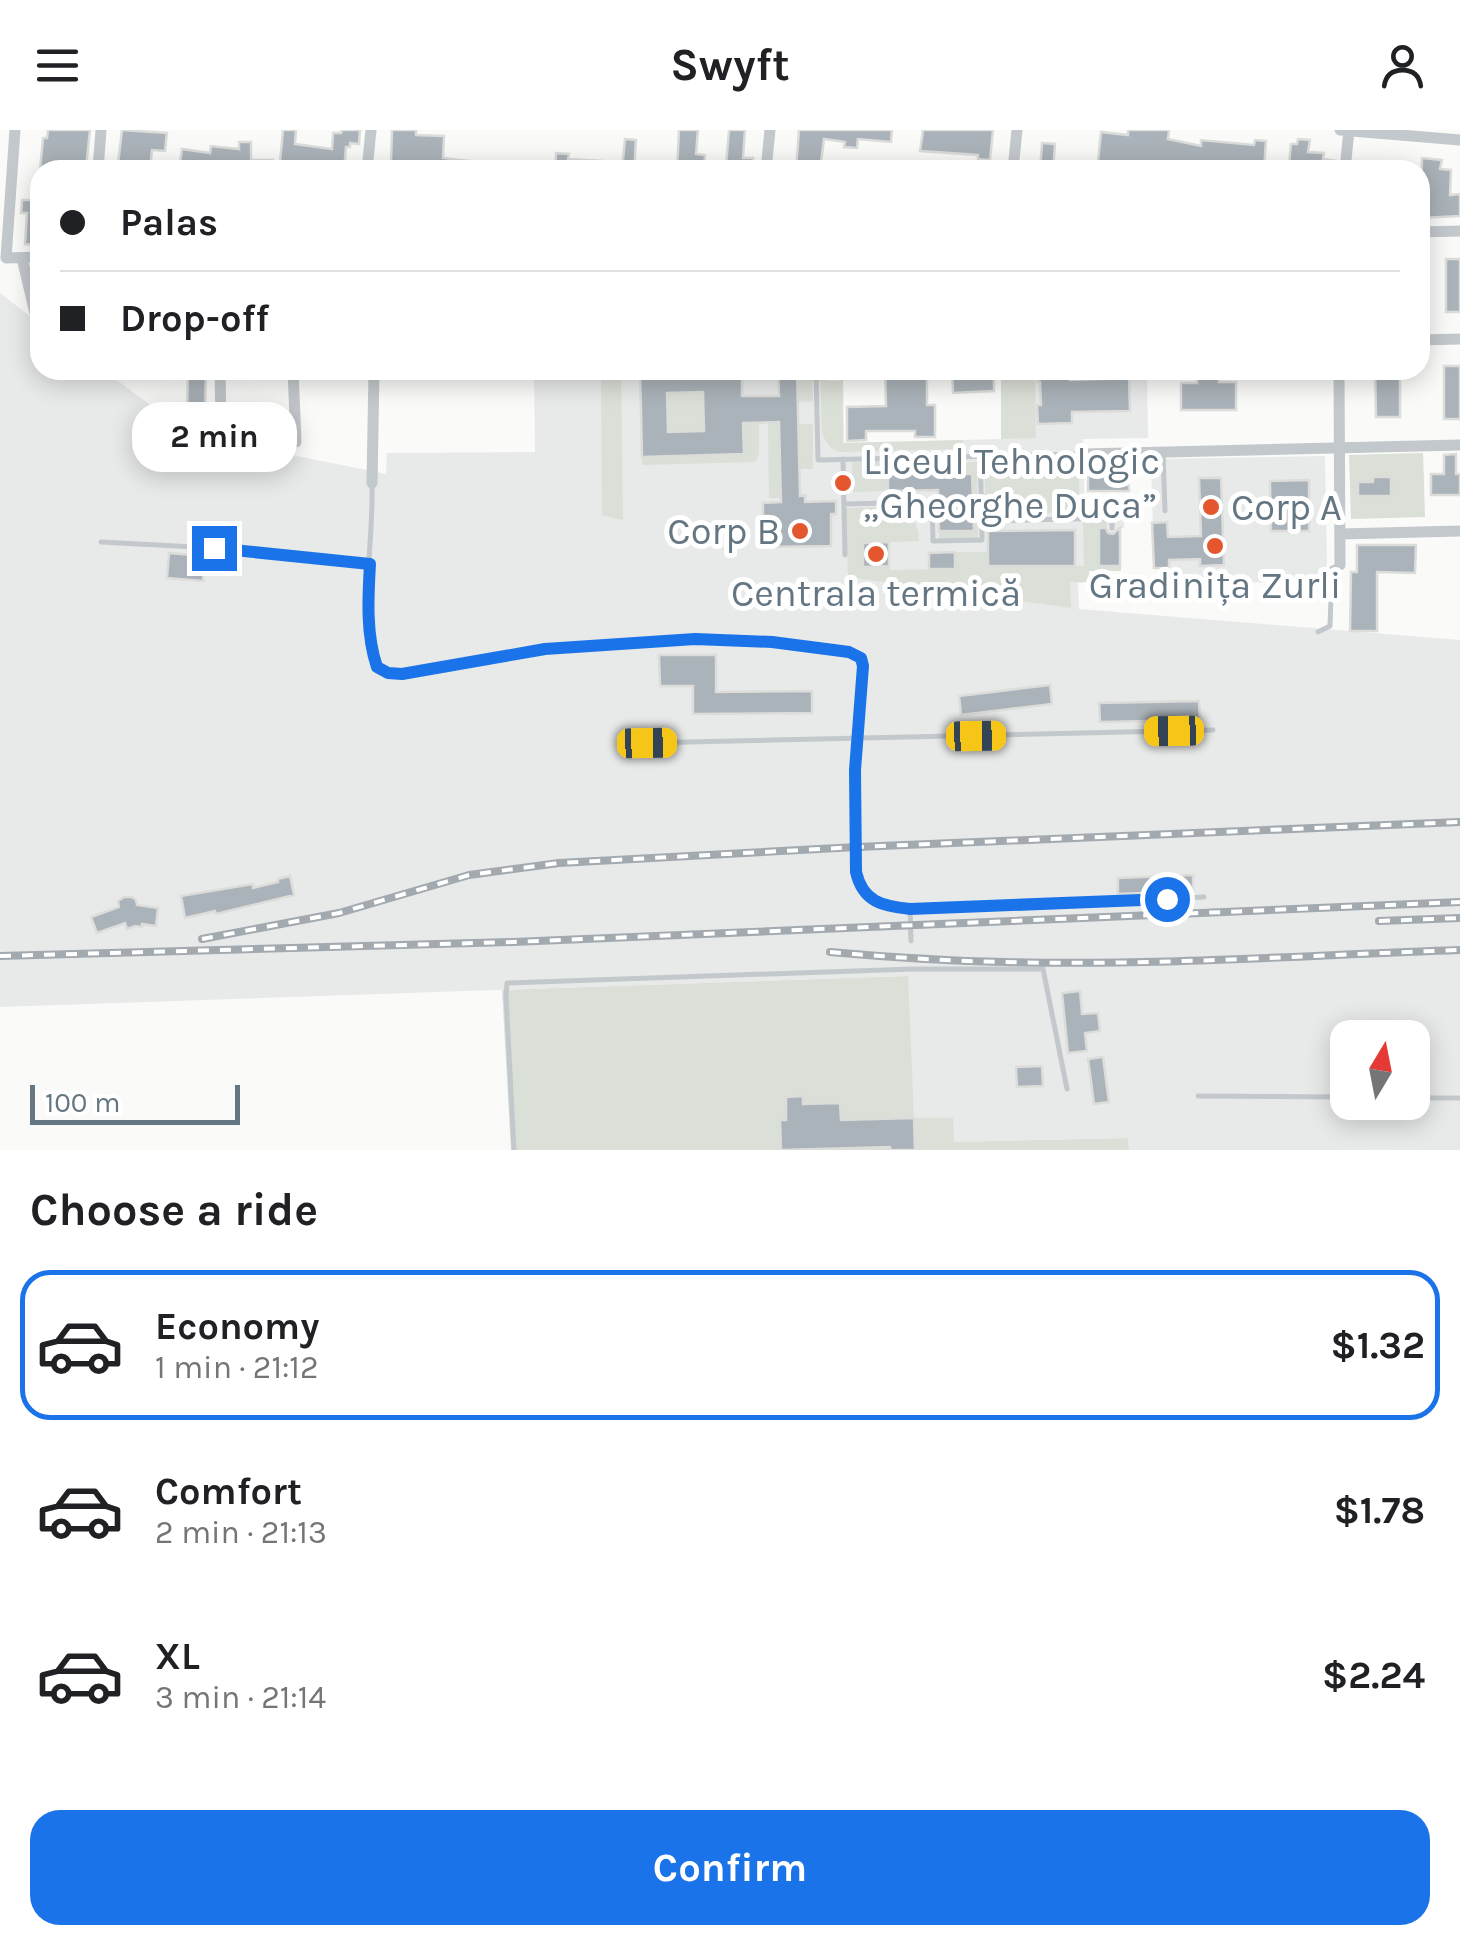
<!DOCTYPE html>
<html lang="en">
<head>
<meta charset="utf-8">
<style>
	:root { --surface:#fff; --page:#f6f6f6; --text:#202124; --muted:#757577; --line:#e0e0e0; --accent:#1a73e8 }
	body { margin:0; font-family:Karla,sans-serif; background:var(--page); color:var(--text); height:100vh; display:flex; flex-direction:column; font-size:38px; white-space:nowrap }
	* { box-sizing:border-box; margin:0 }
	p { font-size:32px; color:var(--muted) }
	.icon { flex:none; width:55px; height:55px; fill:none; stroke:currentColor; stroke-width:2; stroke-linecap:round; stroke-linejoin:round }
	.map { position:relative; height:1020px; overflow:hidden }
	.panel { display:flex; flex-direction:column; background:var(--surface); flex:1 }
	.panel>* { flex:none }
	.top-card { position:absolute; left:30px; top:30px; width:1400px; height:220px; border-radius:30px; box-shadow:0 5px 25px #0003; display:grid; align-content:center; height:220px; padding:0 30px; background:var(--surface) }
	.needle { width:65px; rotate:10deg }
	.controls { position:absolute; left:1330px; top:890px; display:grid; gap:20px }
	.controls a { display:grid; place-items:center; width:100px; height:100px; border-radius:20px; background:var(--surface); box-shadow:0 5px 25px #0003; font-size:50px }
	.scale { position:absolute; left:30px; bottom:25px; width:210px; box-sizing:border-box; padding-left:10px; border:5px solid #657683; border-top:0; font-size:28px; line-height:35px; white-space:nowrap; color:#657683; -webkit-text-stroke:8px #fff; paint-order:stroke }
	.end { position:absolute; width:45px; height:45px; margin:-22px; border:12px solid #1a73e8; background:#fff; box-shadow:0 0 0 5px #fff }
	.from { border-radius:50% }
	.bubble { position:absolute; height:70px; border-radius:30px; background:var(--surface); box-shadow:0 5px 25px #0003; font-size:32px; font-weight:700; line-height:70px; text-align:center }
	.car { position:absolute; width:30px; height:60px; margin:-30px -15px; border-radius:12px; box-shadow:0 0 8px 2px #0007; background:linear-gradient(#f5c518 24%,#345 0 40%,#f5c518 0 76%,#345 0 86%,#f5c518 0) }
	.top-card b { display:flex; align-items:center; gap:35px; height:95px; font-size:38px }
	.top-card b+b { border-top:2px solid var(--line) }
	.top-card i { width:25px; height:25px; background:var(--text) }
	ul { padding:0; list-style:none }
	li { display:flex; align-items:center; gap:30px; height:150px; margin:0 20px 15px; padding:0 10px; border:5px solid transparent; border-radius:30px }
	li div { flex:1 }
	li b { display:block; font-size:38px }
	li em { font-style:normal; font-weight:700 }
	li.selected { border-color:var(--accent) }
	li>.icon { width:90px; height:90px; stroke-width:1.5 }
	h2 { padding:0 30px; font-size:45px; line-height:120px }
	.primary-button { display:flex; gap:20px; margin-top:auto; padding:20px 30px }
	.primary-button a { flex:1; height:115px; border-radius:30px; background:var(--accent); color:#fff; font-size:40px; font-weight:700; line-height:115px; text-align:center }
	header { display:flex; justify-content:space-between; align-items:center; height:130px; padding:0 30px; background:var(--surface); font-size:45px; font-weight:700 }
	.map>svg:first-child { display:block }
</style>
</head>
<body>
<header><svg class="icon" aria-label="menu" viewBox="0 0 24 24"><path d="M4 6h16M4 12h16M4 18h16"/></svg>Swyft<svg class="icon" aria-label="person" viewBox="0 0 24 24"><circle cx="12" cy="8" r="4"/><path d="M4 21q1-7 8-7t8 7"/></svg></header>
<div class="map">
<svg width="1460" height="1020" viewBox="0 0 1460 1020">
	<rect width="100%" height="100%" fill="#fafaf8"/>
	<path fill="#e8e9e9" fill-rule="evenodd" d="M0,163l40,31v46h63l88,65 195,39 1,-21 148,-1 -1,-82h309l1,73 157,-4v-69h146l1,68 -65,1 2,74h39v15h-3v43h-32l-1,11 -10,1 1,26 381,31v510h-331l-1,-12 -174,4 -40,-24 -7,-142 -907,31zM1348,908h64v64h-64z
		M1325,326l2,106 -4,20 -153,1 -1,-15h-15l-3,-109z"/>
	<path fill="#dadfd7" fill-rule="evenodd" d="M601,240h20l2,150 -21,-5z
		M797,240h15l1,31 -15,1z
		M839,240h4v73l120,-3v9l-122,3c-10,-1 -16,-10 -19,-20l-2,-57h7v6h11z
		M1001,240h34l1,68 -35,1z
		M703,262l1,39 -36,1 -1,-39z
		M779,292l2,76h-12l-1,-75z
		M743,293h16v31l-4,8 -113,3v-8l82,-2 6,-6v6l13,-1z
		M798,294h15v45h-14z
		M1423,323l2,64 -74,2 -2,-64zM1374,347h17v19h-33v-14h15z
		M1078,329l2,53 -94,3 -2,-53z
		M887,331l1,30 -35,1 -1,-30z
		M977,332l1,76 -39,1v-8l35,-1 -2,-56h-12v-11z
		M888,377c21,6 30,11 31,34l-56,2 1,24 25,-1 1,4 65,-1v-17h33l1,14h95l-1,-44 24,-1v7l-8,1v36l22,1v5h-32l-1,11h-18l1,26 -223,-31 -2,-69z
		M908,846l6,142h39l1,24 174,-4 1,12h-618l-9,-160z"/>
	<path fill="#aab3b9" stroke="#dcdcda" stroke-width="2.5" fill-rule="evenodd" d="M48,0h42l-4,38 -46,2 3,-32h4z
		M122,0l45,3 -2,18 -13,-1 -2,20h-14v-4l-18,-2z
		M283,0h13l-1,14 37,5 1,-16h8l1,-3h18l-1,14 -9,-1v4h-4l-2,23h-39l1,-6 -26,-2z
		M392,0h24v5l28,1 -1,22 36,4v8h-77l1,-8 -12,-1z
		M679,0h19l-2,24 9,1 -1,15h-27z
		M729,0h16l-2,28h10v12h-14v-3l-13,-1z
		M799,0h93l-1,12 -33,-3 -1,9 -13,-1 1,-5 -21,-3 -4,31h-24z
		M923,0h70l-3,30 -12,-1v-4l-58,-4z
		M1128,0h41l-1,9 33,7v-6l53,5 1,-5 11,1 -2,29h-77l-22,-4 -1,4h-67l4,-38 27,3z
		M625,9l11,1 -2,30h-12z
		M1298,9l12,1 -2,12 16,1 -1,6 14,2 -1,9h-42l1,-6h-6l2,-20h6z
		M239,12h12v18h22v10h-94l3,-21 28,4 1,-7 28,3z
		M1042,13l13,1 -2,26h-13z
		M556,23l13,1 -1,5 34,2 -1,9h-46z
		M1422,28l20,2 -2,9 11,1 -1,25 10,-1v22l-40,2z
		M22,70h18v45l-15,-1 2,-31h-6z
		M1446,129h14v53h-14z
		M1444,236h16v53h-16z
		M188,240h18l-1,44h-18z
		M640,240h102v26h37l-1,-26h19l3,126 5,-1v7l31,-1v13h-5v32l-62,1 -1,-31h-5v-13l18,-1 -2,-80 -36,1 1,31 -102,3zM703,262l1,39 -36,1 -1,-39z
		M885,240h42v35h8v32h-20v-6h-49v9l-19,1v-34l39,-1z
		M952,240h42v21l-41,2z
		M1037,240h33v10l59,-2 1,33 -58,1v11l-34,1 -1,-19h4l-1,-23h-2z
		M1375,240h25v47h-24z
		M1197,244h22v8h17v28h-55v-27h16z
		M1456,324v20h4v21h-29v-21h13v-19z
		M960,333v11h12l2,57h-35l-1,-41 -50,1v-26z
		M1088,336h40l1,25h-41z
		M1373,347h18v19h-33v-14h15z
		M1199,348h22l3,87 -24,1v-7l-31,1v8h-15l-2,-45 15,-1 1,15 33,-1z
		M1309,350v51h-38l-1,-50z
		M1099,398h7l2,5 5,1 7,-6v38h-21z
		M1075,400v36h-87v-35z
		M889,412v24l-26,1v-24z
		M1357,415h59l-1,28 -38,-1v59h-27l1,-59h6z
		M955,422v17h-26v-16z
		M169,423l35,3 -1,25 -36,-3z
		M659,525h57v37l96,-1v22l-119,1v-28h-33z
		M1050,555l2,19 -91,11 -2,-19z
		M1199,571l1,19 -100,2 -1,-19z
		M1193,745v16l-75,3v-16z
		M290,746l4,19 -78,19 -1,-3 -30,7 -4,-22 72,-12v4l25,-6v-3z
		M124,767h8l4,3 1,5 21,3 -2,18 -14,-2v3l-7,-1 -8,3 -2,-6 -28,10 -6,-16 28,-10 -1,-6z
		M1080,861l2,23 16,-1 2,18 -15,2 2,18 -19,2 -6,-60z
		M1103,927l6,45 -15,2 -6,-45z
		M1042,936l1,20 -26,1 -1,-20z
		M803,966v8l37,-1 1,17 73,-2 1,32h-25v-3l-109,3 -1,-30h6v-23z"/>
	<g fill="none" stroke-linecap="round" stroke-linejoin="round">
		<path stroke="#c3c8cc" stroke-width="5" d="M816,240l2,90 266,-6
			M1163,324l2,57
			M980,326l2,65 130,-3v10
			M843,329l2,96
			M372,353c2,58 -14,129 5,184l11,6 14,2 143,-26 150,-10 78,3 76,10 12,6 2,7 -8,105 2,102c6,30 26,34 53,37l294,-12
			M844,374l88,-2 1,39 49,-1v-19
			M101,412l112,6 157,16
			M1318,502l12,-6 2,-58 5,-2
			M647,613l566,-13
			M910,779l1,32
			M1198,966l150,1
			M1412,968h48
			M514,1020l-8,-154 1,-13 405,-14h131l24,120"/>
		<path stroke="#c3c8cc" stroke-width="11" d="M15,0l-9,128 34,-1
			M1340,0l120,10
			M98,40l3,-40
			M367,40l4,-40
			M766,40l4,-40
			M1013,40l4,-40
			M1345,40l4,-40
			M1420,102l40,-1
			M22,128l13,55 5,3
			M1420,210l40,-1
			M220,240l1,55
			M293,240l3,72
			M1339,240l1,195
			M1084,324l376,-9
			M372,353l2,-113
			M1340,404l120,-3"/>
		<g stroke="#a2aab0" stroke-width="8">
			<path id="rail" d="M1379,791l81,-3
				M202,809l137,-26 130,-38 90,-12 298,-16 603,-25
				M830,822c58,5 116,9 175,10 151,4 304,-7 455,-12
				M0,826l513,-14 947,-40"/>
		</g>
		<use href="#rail" stroke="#fff" stroke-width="4" stroke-dasharray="11" stroke-linecap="butt"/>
	</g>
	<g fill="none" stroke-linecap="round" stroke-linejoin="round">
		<path stroke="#1a73e8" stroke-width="12" d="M214,418l156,16c-2,34 -4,71 7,103l11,6 14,1 143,-25 150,-10 77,3 77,10 12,6 2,8 -8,104 1,102c7,30 26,34 54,37l257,-10"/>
	</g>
	<g fill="#e4572e" stroke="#fff" stroke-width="4">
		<circle cx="843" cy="353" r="10"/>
		<circle cx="1211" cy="377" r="10"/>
		<circle cx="800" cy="401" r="10"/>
		<circle cx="1215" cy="416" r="10"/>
		<circle cx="876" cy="424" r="10"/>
	</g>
	<g text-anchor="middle" stroke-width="10" stroke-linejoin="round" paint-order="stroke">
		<g font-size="38" fill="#657683" stroke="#fff" text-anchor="start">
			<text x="863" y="344">Liceul Tehnologic<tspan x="863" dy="44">„Gheorghe Duca”</tspan></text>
			<text x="1231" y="390">Corp A</text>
			<text x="780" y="414" text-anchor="end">Corp B</text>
			<text x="1215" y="468" text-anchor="middle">Gradinița Zurli</text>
			<text x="876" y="476" text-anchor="middle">Centrala termică</text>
		</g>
	</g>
</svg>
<div class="controls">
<a><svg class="needle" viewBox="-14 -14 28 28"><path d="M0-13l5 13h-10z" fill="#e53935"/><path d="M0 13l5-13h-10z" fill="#757577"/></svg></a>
</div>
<div class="scale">100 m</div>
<i class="end from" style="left:1167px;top:769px"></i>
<i class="end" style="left:214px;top:418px"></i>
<div class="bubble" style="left:132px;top:272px;width:165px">2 min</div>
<i class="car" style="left:1174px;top:601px;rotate:269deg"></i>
<i class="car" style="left:976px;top:606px;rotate:89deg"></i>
<i class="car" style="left:647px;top:613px;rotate:89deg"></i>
<div class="top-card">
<b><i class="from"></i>Palas</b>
<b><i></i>Drop-off</b>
</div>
</div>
<section class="panel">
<h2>Choose a ride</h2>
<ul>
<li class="selected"><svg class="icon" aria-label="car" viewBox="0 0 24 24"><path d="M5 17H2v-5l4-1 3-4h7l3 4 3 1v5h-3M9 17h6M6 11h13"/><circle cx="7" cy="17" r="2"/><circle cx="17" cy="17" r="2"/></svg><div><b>Economy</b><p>1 min · 21:12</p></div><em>$1.32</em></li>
<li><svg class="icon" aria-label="car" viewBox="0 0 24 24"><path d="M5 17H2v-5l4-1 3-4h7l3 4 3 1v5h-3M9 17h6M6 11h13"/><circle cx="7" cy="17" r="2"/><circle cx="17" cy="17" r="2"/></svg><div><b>Comfort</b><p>2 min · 21:13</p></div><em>$1.78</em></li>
<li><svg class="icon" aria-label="car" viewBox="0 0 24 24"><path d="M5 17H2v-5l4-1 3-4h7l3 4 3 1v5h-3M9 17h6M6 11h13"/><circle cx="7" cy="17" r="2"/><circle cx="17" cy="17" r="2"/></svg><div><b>XL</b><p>3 min · 21:14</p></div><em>$2.24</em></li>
</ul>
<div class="primary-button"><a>Confirm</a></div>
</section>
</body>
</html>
